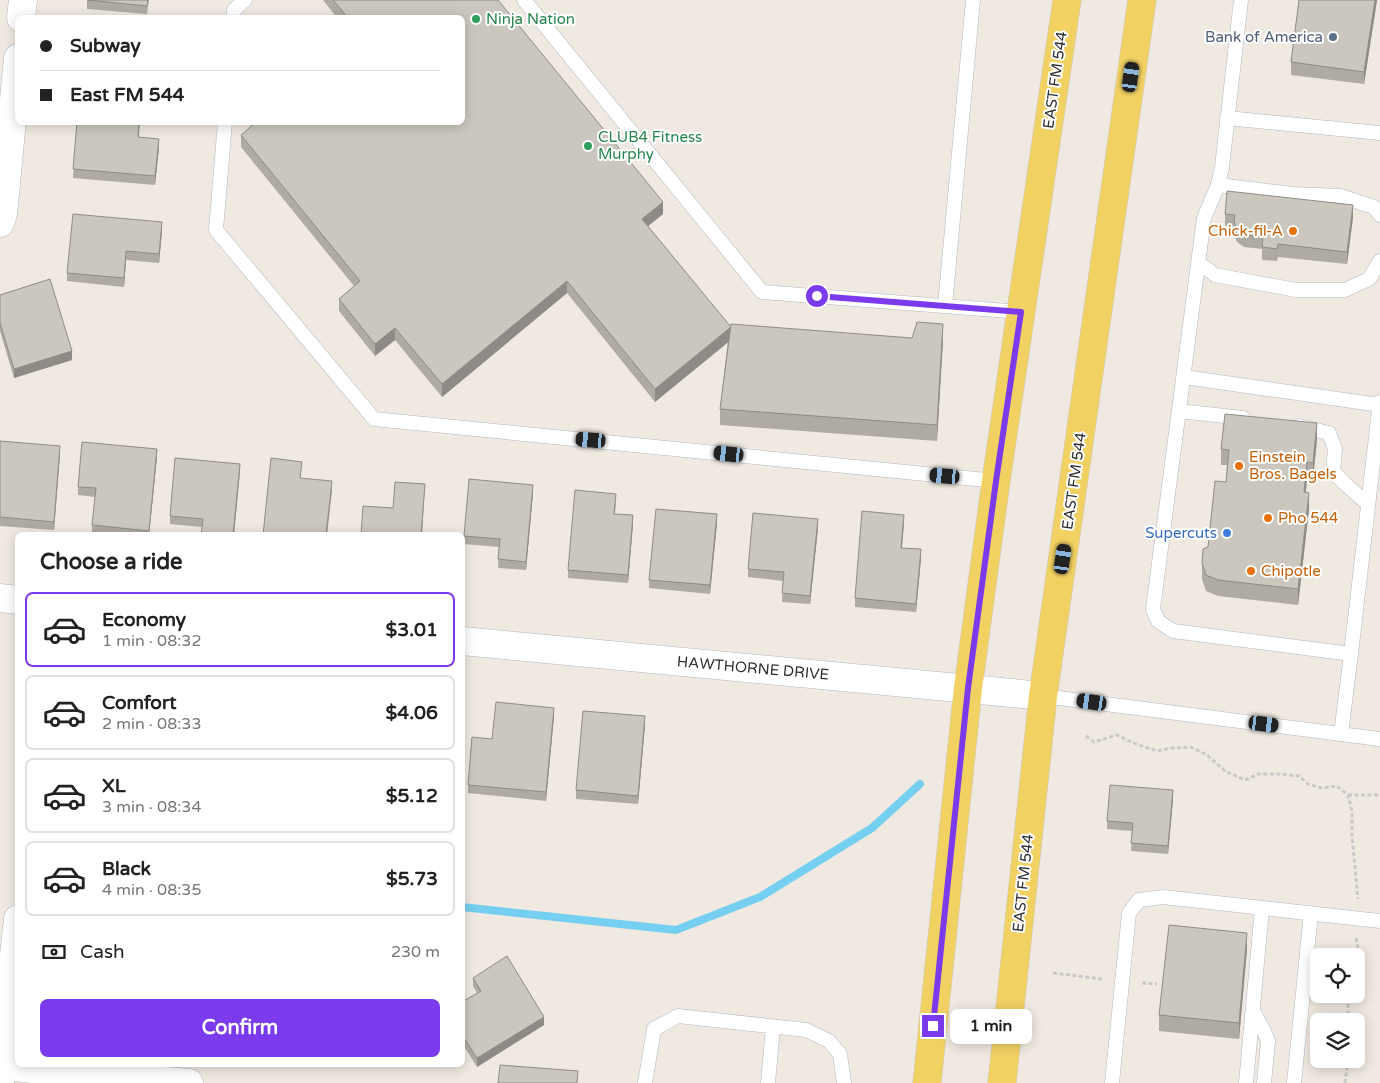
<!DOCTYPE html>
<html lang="en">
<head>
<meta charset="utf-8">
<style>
	:root { --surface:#fff; --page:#f6f6f6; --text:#222; --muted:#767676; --line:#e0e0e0; --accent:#7c3aed }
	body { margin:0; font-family:"Varela Round",sans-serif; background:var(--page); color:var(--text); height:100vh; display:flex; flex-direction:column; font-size:19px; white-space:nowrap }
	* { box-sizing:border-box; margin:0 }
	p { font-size:16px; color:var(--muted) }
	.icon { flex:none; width:28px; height:28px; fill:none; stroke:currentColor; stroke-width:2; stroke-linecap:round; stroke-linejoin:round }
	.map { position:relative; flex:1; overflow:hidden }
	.details { position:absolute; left:15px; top:532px; width:450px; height:535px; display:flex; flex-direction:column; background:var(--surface); border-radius:8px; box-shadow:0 2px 12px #0003 }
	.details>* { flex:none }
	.banner { position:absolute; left:15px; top:15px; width:450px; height:110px; border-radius:8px; box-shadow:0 2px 12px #0003; display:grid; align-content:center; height:110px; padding:0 25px; background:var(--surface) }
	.tools { position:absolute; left:1310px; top:948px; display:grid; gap:10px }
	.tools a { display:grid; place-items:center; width:55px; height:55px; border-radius:8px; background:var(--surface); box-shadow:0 2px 12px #0003; font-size:25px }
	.end { position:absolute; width:22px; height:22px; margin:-11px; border:6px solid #7c3aed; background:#fff; box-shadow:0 0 0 2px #fff }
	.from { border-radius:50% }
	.bubble { position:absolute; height:35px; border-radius:8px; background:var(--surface); box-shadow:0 2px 12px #0003; font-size:16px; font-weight:700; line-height:35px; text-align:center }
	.car { position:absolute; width:15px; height:30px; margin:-15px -8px; border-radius:6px; box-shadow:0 0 4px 1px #0007; background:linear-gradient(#222 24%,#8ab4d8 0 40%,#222 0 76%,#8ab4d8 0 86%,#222 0) }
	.banner b { display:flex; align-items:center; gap:18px; height:48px; font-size:19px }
	.banner b+b { border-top:1px solid var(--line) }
	.banner i { width:12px; height:12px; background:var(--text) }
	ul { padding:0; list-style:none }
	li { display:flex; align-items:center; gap:15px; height:75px; margin:0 10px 8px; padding:0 15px; border:2px solid var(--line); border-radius:8px }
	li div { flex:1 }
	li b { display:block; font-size:19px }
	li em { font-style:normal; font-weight:700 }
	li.selected { border-color:var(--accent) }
	li>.icon { width:45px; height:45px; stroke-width:1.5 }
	h2 { padding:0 25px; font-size:22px; line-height:60px }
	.pay { display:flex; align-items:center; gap:12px; height:55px; padding:0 25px; font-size:19px }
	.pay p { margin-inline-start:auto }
	.button { display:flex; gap:10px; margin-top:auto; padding:10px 25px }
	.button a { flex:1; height:58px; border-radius:8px; background:var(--accent); color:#fff; font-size:20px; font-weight:700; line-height:58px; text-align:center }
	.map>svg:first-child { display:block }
</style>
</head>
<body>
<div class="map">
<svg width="1380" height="1083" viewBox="0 0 1380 1083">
	<rect width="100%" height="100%" fill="#efe9e1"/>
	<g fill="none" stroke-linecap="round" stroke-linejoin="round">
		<path stroke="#75cff0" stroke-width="8" d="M462,907l214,23 84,-33 112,-69 48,-44"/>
		<g stroke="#b4b7c1" stroke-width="15">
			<path id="lane" d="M524,0l238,292 259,20
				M1241,0l-19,167 -4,18 -14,33 -51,391 5,12 15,10 178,23 29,-252
				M233,18l1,-8 11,-10
				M1227,118l153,15
				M225,122l-9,108 158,189 622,62
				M1218,185l74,9 48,2 34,11 6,8
				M1199,263l16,12 81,15h49l24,-11 11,-18
				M945,306l28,-306
				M1184,377l196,28
				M1179,411l64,7
				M1299,426l30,7 6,16 -2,22 11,12 24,21
				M1043,696l337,43
				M1341,734l10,-80
				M1253,1010c4,11 12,20 15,31l-4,42
				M645,1083l9,-54 24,-13 128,14 23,11 11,13 4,29
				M768,1083l5,-56
				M1112,1083l17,-170 10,-13 24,-3 217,24
				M1246,1083l16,-175
				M1294,1083l17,-170"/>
		</g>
		<g stroke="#b4b7c1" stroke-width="29">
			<path id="street" d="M21,18l2,-18
				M0,223l3,-9 15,-156
				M0,598l18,2
				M462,641l581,55
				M2,1065l45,6 142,12
				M0,1082l18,-163"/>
		</g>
		<g stroke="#c9c9c9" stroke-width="29">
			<path id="primary" d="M927,1083l41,-395 28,-207 71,-481
				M1002,1083l41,-387 99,-696"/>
		</g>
		<path stroke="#c9c9c9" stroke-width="3" stroke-dasharray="4 2.5" stroke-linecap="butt" d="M1086,736l8,6 23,-7 19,9 21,7 15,-3 19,-1 16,8 18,16 20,9 13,-6h20l21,2 9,8 14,4 15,-2 11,9 4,16v24l6,64
			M1348,795h32
			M1356,938l3,16 -3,13
			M1053,973l49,6
			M1142,983l15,1
			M1348,1021v-17l3,-10
			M1345,1083l3,-24"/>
		<use href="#lane" stroke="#fff" stroke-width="14"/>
		<use href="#street" stroke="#fff" stroke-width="28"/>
		<use href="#primary" stroke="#f2d163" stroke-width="28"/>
	</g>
	<path fill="#afaba4" d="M87,0h62l-2,14 -60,-5z
		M323,0h175l165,214 -15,12 82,101 213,13 -6,101 -217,-16v-16l8,-68 -73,61 -88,-109 -125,104 -47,-57 -20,16 -36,-45v-12l15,-13 -113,-139v-12l221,-117h-125z
		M1299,0h78l-13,84 -73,-9v-13z
		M77,122h63l-1,15 20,10 -4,38 -82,-7z
		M1225,214l128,3 -6,47 -69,-7 -1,4 -15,-1v-11l-18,-2 -7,-5 -3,-7v-8l-9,-1z
		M162,231l-3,32 -33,-3 -2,27 -57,-6v-8z
		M0,295l72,65 -58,18 -14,-47z
		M1317,439l-4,40 -6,-1 -1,14 3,17 -11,96 -80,-9 -12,-5 -4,-12v-16l6,-16 18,-65 1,-17h-6v-16z
		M0,441l60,13 -6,76 -54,-4z
		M157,457l-8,78h-45l-12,-1v-9l3,-28 -17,-2v-8z
		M240,472l-38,55 -32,-3v-8z
		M533,493l-7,77 -28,-2 1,-21 -35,-3v-8z
		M616,502l-1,12 18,10 -5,59 -60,-5v-8z
		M717,523l-7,71 -61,-6v-8z
		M904,523l-2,25 19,10 -5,54 -61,-5v-9z
		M818,528l-8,76 -28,-2 1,-21 -35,-4v-8z
		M554,716l-8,85 -78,-8v-8l24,-46z
		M645,725l-7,79 -62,-5v-9z
		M1173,799l-5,55 -37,-3 1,-20 -25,-2v-8z
		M1247,949l-8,90 -80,-8v-16z
		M473,978l71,47 -67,42 -15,-24v-41l15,-9 -4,-7z"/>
	<path fill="#8e8b86" d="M1375,0h2l-13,84v-12z
		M159,139v8l-4,38v-9z
		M663,202v12l-21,17v-12z
		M1353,205v12l-6,47v-12z
		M162,222v9l-3,32v-9z
		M126,251v9l-2,27v-9z
		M567,281v12l-125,104v-13z
		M943,324v16l-6,101v-16z
		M731,327v13l-76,62v-13z
		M395,328v12l-20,16v-12z
		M72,351v9l-58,18v-9z
		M1317,423v16l-4,40v-16z
		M60,446v8l-6,76v-8z
		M157,449v8l-8,78v-4z
		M1307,462v16l-3,30v-16z
		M240,464v8l-6,63h-1z
		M332,481v9l-5,45h-1z
		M425,484l-3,51h-1z
		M533,485v8l-7,77v-8z
		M1309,493v16l-11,96v-16z
		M717,514v9l-7,71v-9z
		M633,515v9l-5,59v-8z
		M904,515v8l-3,33v-8z
		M818,519v9l-8,76v-8z
		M921,549v9l-5,54v-8z
		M554,708v8l-8,85v-9z
		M645,716v9l-7,79v-8z
		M1173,790v9l-5,55v-8z
		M1247,933v16l-8,90v-16z
		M544,1017v8l-67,42v-9z"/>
	<path fill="#cbc7bf" stroke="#8e8b86" d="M87,0h61l-1,6z
		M333,0h165l165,202 -21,17 89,108 -76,62 -88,-108 -125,103 -47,-56 -20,16 -36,-45 21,-18 -119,-146 15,-13h206v-104h-114z
		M1299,0h76l-11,72 -73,-10z
		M77,122h62l-1,15 21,2 -4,37 -82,-7z
		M1227,191l126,14 -6,47 -69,-8 -1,5 -15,-2 1,-10 -19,-2 -7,-6 -3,-7 1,-7 -10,-1z
		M73,214l89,8 -3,32 -33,-3 -2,27 -57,-5z
		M50,279l22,72 -58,18 -14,-46v-28z
		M917,322l26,2 -6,101 -217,-16 11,-85 181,14z
		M1225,414l92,9 -4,40 -6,-1 -3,30 5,1 -11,96 -80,-9 -12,-5 -4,-12 1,-14 5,-2 7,-66 11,1 3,-32 -8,-1z
		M0,441l60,5 -6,76 -54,-5z
		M82,442l75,7 -8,82 -57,-6 4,-37 -18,-1z
		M175,458l65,6 -7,71h-32l2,-16 -33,-3z
		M271,458l31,4 -2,16 32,3 -6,54h-63z
		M469,479l64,6 -7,77 -28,-3 2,-20 -36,-3z
		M395,482l30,2 -4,51h-60l2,-29 30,2z
		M575,490l41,4 -2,20 19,1 -5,60 -60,-5z
		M656,509l61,5 -7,71 -61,-5z
		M862,511l42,4 -3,33 20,1 -5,55 -61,-6z
		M753,513l65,6 -8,77 -28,-3 2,-21 -36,-3z
		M496,702l58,6 -8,84 -78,-7 4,-48 20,2z
		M583,711l62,5 -7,80 -62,-6z
		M1110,785l63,5 -5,56 -37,-3 2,-20 -26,-2z
		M1169,925l78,8 -8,90 -80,-8z
		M507,956l37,61 -67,41 -15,-23v-33l19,-11 -8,-13z
		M500,1065l78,6 -1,12h-79z"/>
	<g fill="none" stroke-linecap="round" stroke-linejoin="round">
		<path stroke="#7c3aed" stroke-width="6" d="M817,296l204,16 -25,169 -28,207 -35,338"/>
	</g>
	<g fill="#2e9e5b" stroke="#fff" stroke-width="2">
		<circle cx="476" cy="19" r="5"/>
		<circle cx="588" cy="146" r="5"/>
	</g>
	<circle fill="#5c6f8a" stroke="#fff" stroke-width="2" cx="1333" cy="37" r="5"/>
	<g fill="#e8710a" stroke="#fff" stroke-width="2">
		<circle cx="1293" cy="231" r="5"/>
		<circle cx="1239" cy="466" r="5"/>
		<circle cx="1268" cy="518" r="5"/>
		<circle cx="1251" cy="571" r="5"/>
	</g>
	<circle fill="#3f7fe0" stroke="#fff" stroke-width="2" cx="1227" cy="533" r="5"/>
	<g text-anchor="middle" stroke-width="4" stroke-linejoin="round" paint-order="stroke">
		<g font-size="15" fill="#27864d" stroke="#fff" text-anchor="start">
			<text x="486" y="24">Ninja Nation</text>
			<text x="598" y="142">CLUB4 Fitness<tspan x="598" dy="17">Murphy</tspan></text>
		</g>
		<g font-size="15" fill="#4e5e75" stroke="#fff" text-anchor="end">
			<text x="1323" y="42">Bank of America</text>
		</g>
		<g font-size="15" fill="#2e2e2e" stroke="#fff">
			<text transform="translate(1055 80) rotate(-82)" y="5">EAST FM 544</text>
			<text transform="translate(1074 481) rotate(-82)" y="5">EAST FM 544</text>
			<text transform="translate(753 668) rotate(5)" y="5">HAWTHORNE DRIVE</text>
			<text transform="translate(1023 883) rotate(-84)" y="5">EAST FM 544</text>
		</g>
		<g font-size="15" fill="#c56008" stroke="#fff" text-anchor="start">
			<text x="1283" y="236" text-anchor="end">Chick-fil-A</text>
			<text x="1249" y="462">Einstein<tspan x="1249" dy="17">Bros. Bagels</tspan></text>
			<text x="1278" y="523">Pho 544</text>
			<text x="1261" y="576">Chipotle</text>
		</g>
		<g font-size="15" fill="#366cbe" stroke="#fff" text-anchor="end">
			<text x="1217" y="538">Supercuts</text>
		</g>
	</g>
</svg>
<div class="tools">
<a><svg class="icon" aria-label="locate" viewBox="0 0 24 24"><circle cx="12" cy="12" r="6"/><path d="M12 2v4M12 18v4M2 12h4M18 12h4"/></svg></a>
<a><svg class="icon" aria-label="layers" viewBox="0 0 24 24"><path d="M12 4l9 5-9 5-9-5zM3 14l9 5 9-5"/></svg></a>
</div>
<i class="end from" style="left:817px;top:296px"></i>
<i class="end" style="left:933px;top:1026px"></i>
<div class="bubble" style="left:950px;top:1009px;width:82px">1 min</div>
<i class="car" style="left:1131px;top:77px;rotate:8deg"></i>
<i class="car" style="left:591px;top:440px;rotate:275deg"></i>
<i class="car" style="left:729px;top:454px;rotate:276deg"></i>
<i class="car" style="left:945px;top:476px;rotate:275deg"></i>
<i class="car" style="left:1063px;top:559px;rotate:8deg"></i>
<i class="car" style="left:1092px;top:702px;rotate:278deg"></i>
<i class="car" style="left:1264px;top:724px;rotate:97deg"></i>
<div class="banner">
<b><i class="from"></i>Subway</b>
<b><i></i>East FM 544</b>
</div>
<section class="details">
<h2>Choose a ride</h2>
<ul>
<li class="selected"><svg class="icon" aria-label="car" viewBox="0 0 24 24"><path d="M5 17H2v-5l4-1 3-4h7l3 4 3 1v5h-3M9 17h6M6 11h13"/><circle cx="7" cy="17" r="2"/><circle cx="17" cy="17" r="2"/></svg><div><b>Economy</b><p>1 min · 08:32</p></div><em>$3.01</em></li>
<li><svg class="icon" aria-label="car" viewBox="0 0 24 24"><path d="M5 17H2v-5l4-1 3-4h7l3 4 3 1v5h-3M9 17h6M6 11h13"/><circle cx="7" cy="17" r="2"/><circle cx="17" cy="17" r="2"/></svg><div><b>Comfort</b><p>2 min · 08:33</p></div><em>$4.06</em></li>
<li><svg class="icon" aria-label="car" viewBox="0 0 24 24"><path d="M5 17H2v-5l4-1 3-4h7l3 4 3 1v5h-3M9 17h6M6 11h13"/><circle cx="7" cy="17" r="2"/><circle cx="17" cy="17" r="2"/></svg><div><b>XL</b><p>3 min · 08:34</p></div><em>$5.12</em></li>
<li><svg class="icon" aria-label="car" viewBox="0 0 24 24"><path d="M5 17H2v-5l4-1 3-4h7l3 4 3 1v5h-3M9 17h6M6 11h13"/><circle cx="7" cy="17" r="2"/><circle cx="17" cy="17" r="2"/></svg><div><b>Black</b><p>4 min · 08:35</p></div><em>$5.73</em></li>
</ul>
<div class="pay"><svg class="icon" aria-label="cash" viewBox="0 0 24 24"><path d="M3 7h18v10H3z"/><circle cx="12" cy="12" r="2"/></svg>Cash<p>230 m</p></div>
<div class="button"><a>Confirm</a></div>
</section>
</div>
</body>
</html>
